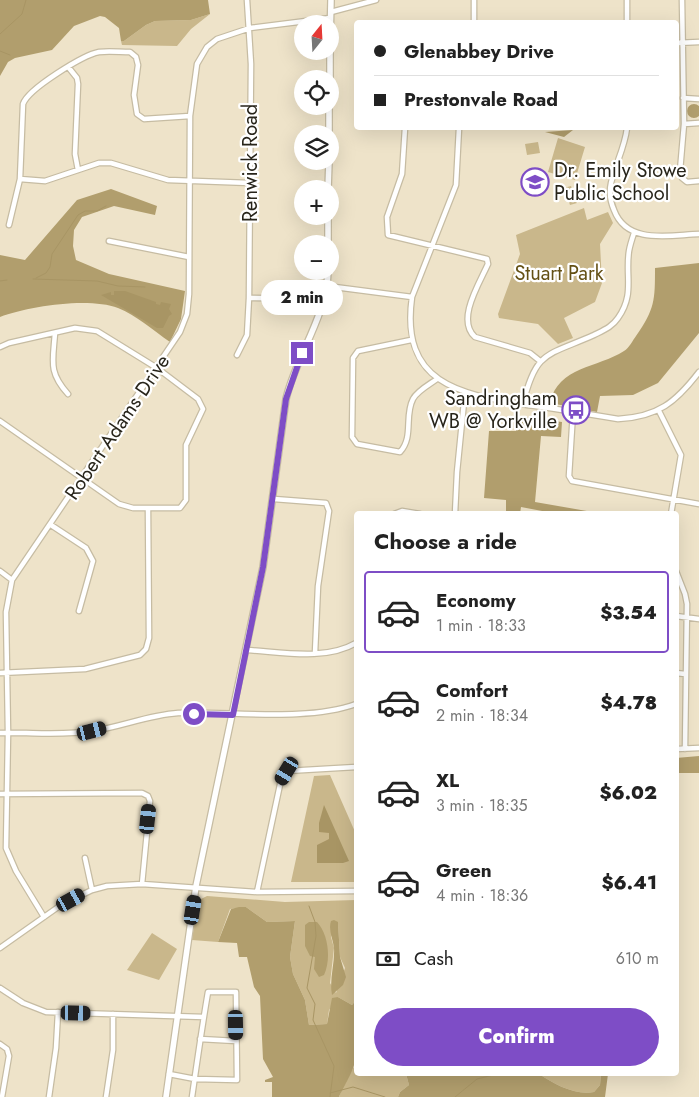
<!DOCTYPE html>
<html lang="en">
<head>
<meta charset="utf-8">
<style>
	:root { --surface:#fff; --page:#f2f2f2; --text:#222; --muted:#767676; --line:#e0e0e0; --accent:#7e4dc6 }
	body { margin:0; font-family:Jost,sans-serif; background:var(--page); color:var(--text); height:100vh; display:flex; flex-direction:column; font-size:19px; white-space:nowrap }
	* { box-sizing:border-box; margin:0 }
	p { font-size:16px; color:var(--muted) }
	.icon { flex:none; width:28px; height:28px; fill:none; stroke:currentColor; stroke-width:2; stroke-linecap:round; stroke-linejoin:round }
	.map { position:relative; flex:1; overflow:hidden }
	.details { position:absolute; left:354px; top:511px; width:325px; height:565px; display:flex; flex-direction:column; background:var(--surface); border-radius:5px; box-shadow:0 5px 20px #0002 }
	.details>* { flex:none }
	.top-card { position:absolute; left:354px; top:20px; width:325px; height:110px; border-radius:5px; box-shadow:0 5px 20px #0002; display:grid; align-content:center; height:110px; padding:0 20px; background:var(--surface) }
	.needle { width:32px; rotate:18deg }
	.controls { position:absolute; left:294px; top:15px; display:grid; gap:10px }
	.controls a { display:grid; place-items:center; width:45px; height:45px; border-radius:50%; background:var(--surface); box-shadow:0 5px 20px #0002; font-size:25px }
	.end { position:absolute; width:22px; height:22px; margin:-11px; border:6px solid #7e4dc6; background:#fff; box-shadow:0 0 0 2px #fff }
	.from { border-radius:50% }
	.bubble { position:absolute; height:35px; border-radius:18px; background:var(--surface); box-shadow:0 5px 20px #0002; font-size:16px; font-weight:800; line-height:35px; text-align:center }
	.car { position:absolute; width:15px; height:30px; margin:-15px -8px; border-radius:6px; box-shadow:0 0 4px 1px #0007; background:linear-gradient(#222 24%,#8ab4d8 0 40%,#222 0 76%,#8ab4d8 0 86%,#222 0) }
	.top-card b { display:flex; align-items:center; gap:18px; height:48px; font-size:19px }
	.top-card b+b { border-top:1px solid var(--line) }
	.top-card i { width:12px; height:12px; background:var(--text) }
	ul { padding:0; list-style:none }
	li { display:flex; align-items:center; gap:15px; height:82px; margin:0 10px 8px; padding:0 10px; border:2px solid transparent; border-radius:5px }
	li div { flex:1 }
	li b { display:block; font-size:19px }
	li em { font-style:normal; font-weight:800 }
	li.active { border-color:var(--accent) }
	li>.icon { width:45px; height:45px; stroke-width:1.5 }
	h2 { padding:0 20px; font-size:22px; line-height:60px }
	.pay { display:flex; align-items:center; gap:12px; height:55px; padding:0 20px; font-size:19px }
	.pay p { margin-inline-start:auto }
	.cta { display:flex; gap:10px; margin-top:auto; padding:10px 20px }
	.cta a { flex:1; height:58px; border-radius:30px; background:var(--accent); color:#fff; font-size:20px; font-weight:800; line-height:58px; text-align:center }
	.map>svg:first-child { display:block }
</style>
</head>
<body>
<div class="map">
<svg width="699" height="1097" viewBox="0 0 699 1097">
	<rect width="100%" height="100%" fill="#eee3c9"/>
	<path fill="#c9b78b" fill-rule="evenodd" d="M210,14l-19,15 -14,17 -55,-1 -1,-4h3l22,-16 9,-4 36,-1z
		M558,138l27,9 -10,33 -27,-8z
		M538,142l2,11 -13,2 -2,-11z
		M571,186l6,17 -7,2 -6,-17z
		M584,208l3,12 21,-8 5,11 -13,21 2,39 -7,19 -31,16 9,20 -15,6 -20,-20 -39,-6 -1,-4 22,-60 -4,-19z
		M330,775l26,59v48h-65l23,-106z
		M207,896l78,6 71,-2v100l-4,5 -14,-8 -9,13 -2,14 -18,1 -4,-25 -12,-26 -3,-17 5,-36 -28,1 -21,-15 -16,2 -12,33 -26,-2 5,-39zM338,923l2,34 5,11 -9,25 -6,-10 4,-35 -3,-11z
		M152,933l25,16 -18,31 -32,-10z
		M356,1054v20h50l3,11 -9,7 -2,5h-59l6,-17 9,-13z
		M539,1074h62l-1,11 -6,7c-18,4 -40,-8 -55,-18z"/>
	<path fill="#b19e6d" d="M0,0h208l2,14 -19,6 -36,1 -9,4 -22,16h-3l-2,-13 -14,-11 -5,-1 -26,10 -22,24 -37,8 -7,4 -8,14z
		M687 111a7 7 0 1 1 14 0a7 7 0 1 1-14 0Z
		M573,130l-9,7 -19,-5z
		M111,189l46,17 -2,9 -41,-9 -32,11 -8,13 -1,16 3,14 33,14 76,17 -4,28 -11,23c-16,-11 -34,-27 -52,-34 -29,-11 -89,-2 -118,9v-62l25,5 52,-60z
		M699,263v70l-41,50 -25,12 -33,1 -3,16 -47,-9c8,-37 48,-35 74,-52 5,-3 9,-11 12,-15 19,-27 19,-36 19,-68z
		M516,416l46,6 -1,15 -20,-1 -6,66 69,12h-46l-37,-7 -1,7h-14v-14l-22,-2 5,-67h27z
		M699,756v17h-23v-15z
		M676,847l2,1 -2,162z
		M239,907h7l21,15 28,-1 -5,36 3,17 12,26 4,25 18,-1 5,-26 6,-1 14,8 4,-5c0,21 3,45 -2,65 -1,6 -12,25 -15,32h-67v-15h-7v-2l8,-3 -10,-18 -3,-63 -6,-9 -7,-30h-8l-2,-14 -19,-1 13,-33z
		M334,920l4,2 2,35 6,20 -3,8 -11,10c-3,-16 3,-31 2,-47 -1,-9 -6,-18 -3,-27z
		M309,922h8c12,13 14,38 7,53l-5,2 -5,-8 1,-12 -5,-1 -5,-10v-21z
		M406,1074h133c15,10 37,22 55,18l6,-7 1,-11h7l-3,23h-207l2,-5 9,-7z"/>
	<path fill="#a89564" d="M114,291h11l31,11v2l4,1 1,-3 10,2 -2,5 3,5 -3,2 -6,12h-6l-56,-33 10,-3v3h3z
		M324,805l25,56 -6,2h-26v-18l12,-6v-6l-10,-1v-9z"/>
	<g fill="none" stroke-linecap="round" stroke-linejoin="round">
		<path stroke="#a89564" stroke-width="1" d="M0,34l22,-20 4,-14
			M0,51l10,4
			M36,278l10,-5 4,-6 2,-13 26,-39 7,-4h12l9,-5
			M33,279l64,2 21,5 27,1
			M0,281l7,-1
			M309,906l6,16 1,14 -9,52 8,16 -2,16 21,46 -4,31
			M330,1093l23,-6 32,10
			M455,1097l22,-18 20,-5"/>
		<g stroke="#c6bca3" stroke-width="7">
			<path id="minor" d="M627,0v22
				M682,0l2,124 -4,47 2,7 5,4 12,-1
				M331,12l45,-12
				M474,22v-22
				M676,43l23,-1
				M69,68l8,10 1,6 -3,70 3,16
				M683,98l16,1
				M684,124l15,-1
				M405,128l-3,46 -15,43 1,18 99,24 1,5c-9,20 -32,56 -13,73l55,16 10,8
				M459,128l-3,57 -44,112c-12,86 46,97 115,108 31,4 61,9 91,14 40,-2 58,-17 81,-47
				M627,128c-2,19 -12,37 -16,55 -2,9 -1,18 3,27 13,35 55,25 85,24
				M20,179l25,2 54,-18h12l57,17 82,3
				M9,225l11,-46 3,-75c5,-15 60,-49 76,-52 9,-1 21,0 31,0l6,5 2,8 -4,30 3,19 7,5 46,-3
				M109,241l80,16
				M327,286l85,11
				M249,298l75,1
				M55,333c-2,28 -7,39 13,61
				M411,340l-53,11 -5,7 -1,79 5,7 43,8c14,-15 4,-36 13,-53 4,-8 17,-15 24,-20
				M0,347l9,-4 66,-15 22,3 60,37 41,31 5,10 -17,36v55l-6,8h-47l-14,-4 -119,-83
				M237,355l10,-20 2,-37 2,-234 -4,-64
				M523,404c13,-54 24,-48 71,-69 10,-5 18,-8 24,-17 17,-24 7,-42 11,-67 1,-6 3,-12 5,-18
				M659,411l22,44 -10,59
				M573,412l-4,64 3,5 127,23
				M274,499l52,4 3,8 -11,75 -3,67
				M394,514l8,-3 18,3
				M455,514l2,-42 8,-80
				M51,525l35,23 7,13 -14,50
				M0,571l12,9
				M676,571l9,23 2,10 -2,145
				M676,616l23,3
				M247,650c35,2 78,11 109,-7
				M0,673l85,-4 55,-14 6,-6 3,-11 -1,-129
				M676,673l9,1
				M0,733c30,-1 62,3 92,-2 29,-4 56,-16 86,-18 54,-2 128,9 178,-9
				M676,749l23,-1
				M0,794l142,-1 6,3 2,5 -8,83
				M85,858l7,32
				M257,892l24,-112 6,-9 69,-4
				M44,917l-28,-46 -10,-23 2,-115 -2,-121 6,-32 168,-248 7,-18 2,-20 1,-178 7,-52 10,-17 10,-8 33,-11 80,-10
				M0,948l61,-43 31,-15 15,-4 35,-2 115,8 99,-1
				M0,988l23,15 23,9 158,5
				M200,1039l36,2
				M0,1044l7,5 2,7 -7,41
				M169,1074l26,5 42,1 -1,-88h-28c-6,35 -11,70 -16,105
				M49,1097l7,-49 2,-36
				M106,1097l7,-47v-36"/>
		</g>
		<g stroke="#c6bca3" stroke-width="8">
			<path id="tertiary" d="M330,42l1,-42
				M330,79v-28
				M329,134v-28
				M328,189l1,-28
				M328,244v-28
				M166,1097l30,-211 67,-319 23,-168c10,-43 41,-83 42,-128"/>
		</g>
		<use href="#minor" stroke="#fff" stroke-width="4.5"/>
		<use href="#tertiary" stroke="#fff" stroke-width="5.5"/>
	</g>
	<g fill="none" stroke-linecap="round" stroke-linejoin="round">
		<path stroke="#7e4dc6" stroke-width="6" d="M194,714l39,1 30,-148 23,-168 16,-46"/>
	</g>
	<defs>
		<g id="school-ring" transform="scale(1.4375)"><circle r="9.5" fill="#fff" stroke="#7e4dc6" stroke-width="1.5"/><path d="M0-5L7-2L0 1L-7-2ZM-4 1L0 2.5L4 1V4Q0 6-4 4Z" fill="#7e4dc6"/></g>
		<g id="bus-ring" transform="scale(1.4375)"><circle r="9.5" fill="#fff" stroke="#7e4dc6" stroke-width="1.5"/><path d="M-5-6H5V4H4V6H2V4H-2V6H-4V4H-5ZM-3.5-4V0h7V-4ZM-3.5 1.2v1.5H-2V1.2ZM2 1.2v1.5H3.5V1.2Z" fill="#7e4dc6"/></g>
	</defs>
	<g fill-rule="evenodd">
		<use href="#school-ring" x="535" y="182"/>
		<use href="#bus-ring" x="576" y="410"/>
	</g>
	<g text-anchor="middle" stroke-width="4.5" stroke-linejoin="round" paint-order="stroke">
		<g font-size="20" fill="#28251b" stroke="#fff">
			<text transform="translate(250 163) rotate(-90)" y="7">Renwick Road</text>
			<text transform="translate(117 427) rotate(-56)" y="7">Robert Adams Drive</text>
		</g>
		<g font-size="20" fill="#28251b" stroke="#fff" text-anchor="start">
			<text x="554" y="177">Dr. Emily Stowe<tspan x="554" dy="23">Public School</tspan></text>
			<text x="557" y="405" text-anchor="end">Sandringham<tspan x="557" dy="23">WB @ Yorkville</tspan></text>
		</g>
		<g font-size="20" fill="#645014" stroke="#fff">
			<text x="559" y="280">Stuart Park</text>
		</g>
	</g>
</svg>
<div class="controls">
<a><svg class="needle" viewBox="-14 -14 28 28"><path d="M0-13l5 13h-10z" fill="#e53935"/><path d="M0 13l5-13h-10z" fill="#767676"/></svg></a>
<a><svg class="icon" aria-label="locate" viewBox="0 0 24 24"><circle cx="12" cy="12" r="6"/><path d="M12 2v4M12 18v4M2 12h4M18 12h4"/></svg></a>
<a><svg class="icon" aria-label="layers" viewBox="0 0 24 24"><path d="M12 4l9 5-9 5-9-5zM3 14l9 5 9-5"/></svg></a>
<a>+</a>
<a>−</a>
</div>
<i class="end from" style="left:194px;top:714px"></i>
<i class="end" style="left:302px;top:353px"></i>
<div class="bubble" style="left:261px;top:280px;width:82px">2 min</div>
<i class="car" style="left:92px;top:731px;rotate:76deg"></i>
<i class="car" style="left:287px;top:771px;rotate:211deg"></i>
<i class="car" style="left:148px;top:819px;rotate:6deg"></i>
<i class="car" style="left:71px;top:900px;rotate:61deg"></i>
<i class="car" style="left:193px;top:910px;rotate:9deg"></i>
<i class="car" style="left:76px;top:1013px;rotate:91deg"></i>
<i class="car" style="left:236px;top:1025px;rotate:179deg"></i>
<div class="top-card">
<b><i class="from"></i>Glenabbey Drive</b>
<b><i></i>Prestonvale Road</b>
</div>
<section class="details">
<h2>Choose a ride</h2>
<ul>
<li class="active"><svg class="icon" aria-label="car" viewBox="0 0 24 24"><path d="M5 17H2v-5l4-1 3-4h7l3 4 3 1v5h-3M9 17h6M6 11h13"/><circle cx="7" cy="17" r="2"/><circle cx="17" cy="17" r="2"/></svg><div><b>Economy</b><p>1 min · 18:33</p></div><em>$3.54</em></li>
<li><svg class="icon" aria-label="car" viewBox="0 0 24 24"><path d="M5 17H2v-5l4-1 3-4h7l3 4 3 1v5h-3M9 17h6M6 11h13"/><circle cx="7" cy="17" r="2"/><circle cx="17" cy="17" r="2"/></svg><div><b>Comfort</b><p>2 min · 18:34</p></div><em>$4.78</em></li>
<li><svg class="icon" aria-label="car" viewBox="0 0 24 24"><path d="M5 17H2v-5l4-1 3-4h7l3 4 3 1v5h-3M9 17h6M6 11h13"/><circle cx="7" cy="17" r="2"/><circle cx="17" cy="17" r="2"/></svg><div><b>XL</b><p>3 min · 18:35</p></div><em>$6.02</em></li>
<li><svg class="icon" aria-label="car" viewBox="0 0 24 24"><path d="M5 17H2v-5l4-1 3-4h7l3 4 3 1v5h-3M9 17h6M6 11h13"/><circle cx="7" cy="17" r="2"/><circle cx="17" cy="17" r="2"/></svg><div><b>Green</b><p>4 min · 18:36</p></div><em>$6.41</em></li>
</ul>
<div class="pay"><svg class="icon" aria-label="cash" viewBox="0 0 24 24"><path d="M3 7h18v10H3z"/><circle cx="12" cy="12" r="2"/></svg>Cash<p>610 m</p></div>
<div class="cta"><a>Confirm</a></div>
</section>
</div>
</body>
</html>
